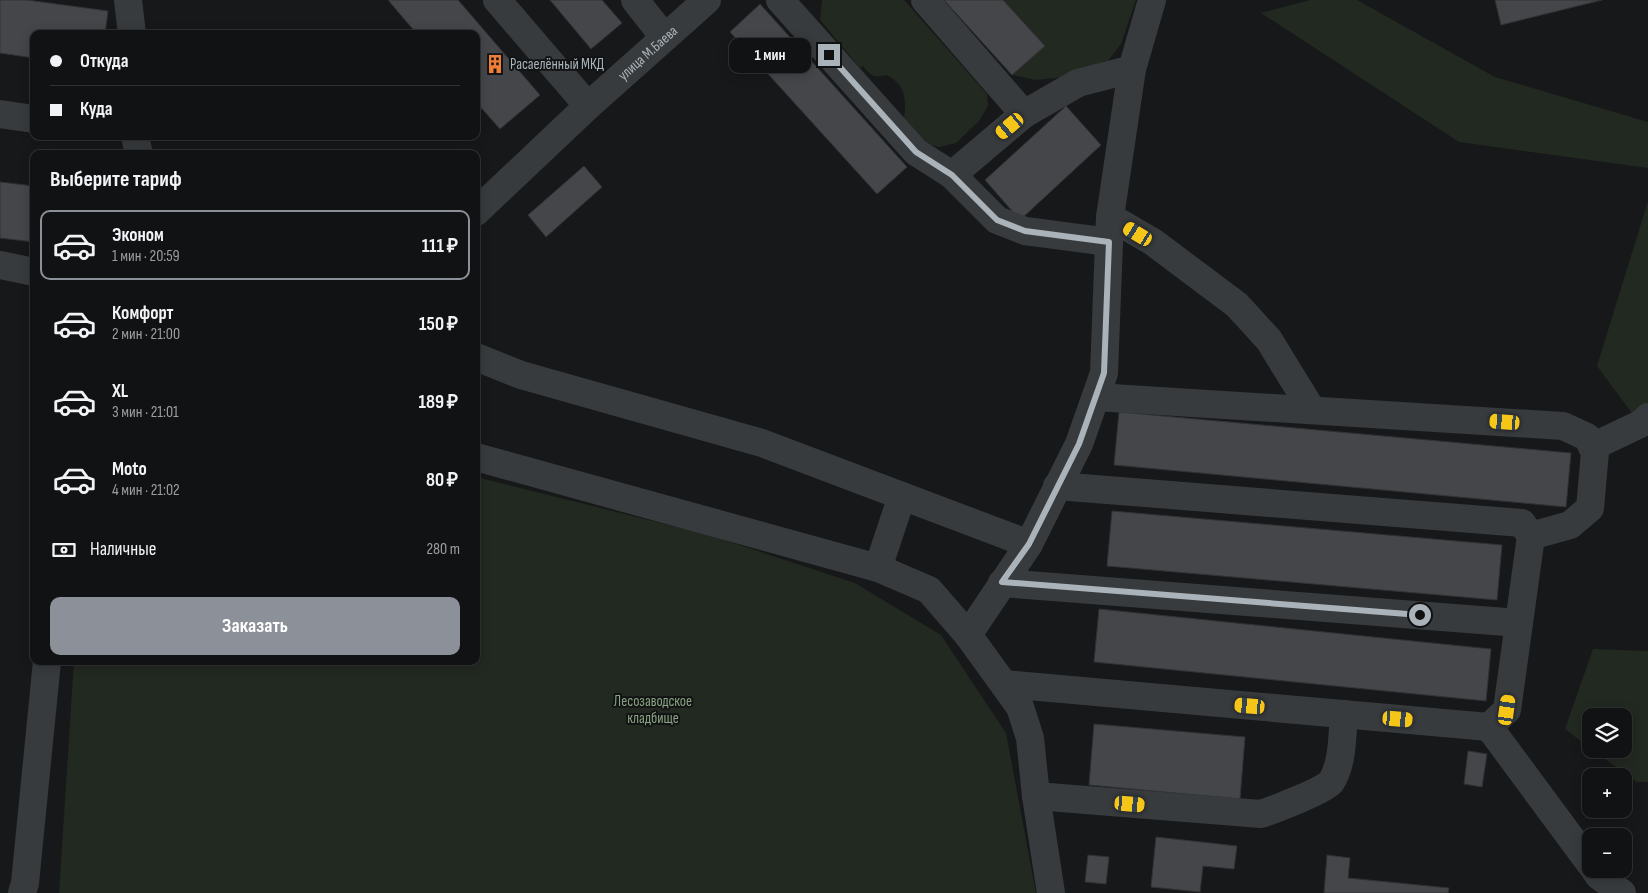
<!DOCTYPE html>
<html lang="ru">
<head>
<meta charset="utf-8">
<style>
	:root { --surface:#111213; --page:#1a1b1c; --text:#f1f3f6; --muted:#9c9ea0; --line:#303233; --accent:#8c9099 }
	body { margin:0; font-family:"Sofia Sans Condensed",sans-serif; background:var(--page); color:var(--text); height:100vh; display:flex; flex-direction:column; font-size:19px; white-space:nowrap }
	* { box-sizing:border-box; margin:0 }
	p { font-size:16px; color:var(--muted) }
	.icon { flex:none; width:28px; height:28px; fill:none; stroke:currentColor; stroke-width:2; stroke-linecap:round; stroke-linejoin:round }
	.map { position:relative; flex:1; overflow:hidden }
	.sheet { position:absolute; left:30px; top:150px; width:450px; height:515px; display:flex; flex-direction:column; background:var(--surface); border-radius:10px; box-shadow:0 2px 12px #0003,0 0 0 1px var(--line) }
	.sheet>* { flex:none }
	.banner { position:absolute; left:30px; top:30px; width:450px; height:110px; border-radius:10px; box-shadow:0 2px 12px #0003,0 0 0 1px var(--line); display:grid; align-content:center; height:110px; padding:0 20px; background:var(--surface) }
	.controls { position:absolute; left:1582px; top:708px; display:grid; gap:10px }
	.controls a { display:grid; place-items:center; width:50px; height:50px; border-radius:10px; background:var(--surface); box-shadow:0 2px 12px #0003,0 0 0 1px var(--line); font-size:25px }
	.end { position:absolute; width:22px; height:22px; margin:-11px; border:6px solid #aab3b9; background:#111; box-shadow:0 0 0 2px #111 }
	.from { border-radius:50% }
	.bubble { position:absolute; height:35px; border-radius:10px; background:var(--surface); box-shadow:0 2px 12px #0003,0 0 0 1px var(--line); font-size:16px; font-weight:700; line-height:35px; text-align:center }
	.car { position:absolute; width:15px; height:30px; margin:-15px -8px; border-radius:6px; box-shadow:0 0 4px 1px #0007; background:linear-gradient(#f5c518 24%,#345 0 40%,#f5c518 0 76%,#345 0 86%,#f5c518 0) }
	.banner b { display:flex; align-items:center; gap:18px; height:48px; font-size:19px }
	.banner b+b { border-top:1px solid var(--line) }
	.banner i { width:12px; height:12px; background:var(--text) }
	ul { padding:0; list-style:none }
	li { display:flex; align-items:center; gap:15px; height:70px; margin:0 10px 8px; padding:0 10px; border:2px solid transparent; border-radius:10px }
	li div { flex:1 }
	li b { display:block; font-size:19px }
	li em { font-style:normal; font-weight:700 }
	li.active { border-color:var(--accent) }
	li>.icon { width:45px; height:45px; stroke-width:1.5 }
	h2 { padding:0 20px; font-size:22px; line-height:60px }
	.pay { display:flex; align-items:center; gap:12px; height:55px; padding:0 20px; font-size:19px }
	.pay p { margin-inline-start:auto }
	.action { display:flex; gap:10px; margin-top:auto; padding:10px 20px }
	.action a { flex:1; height:58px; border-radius:10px; background:var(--accent); color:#fff; font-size:20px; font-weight:700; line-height:58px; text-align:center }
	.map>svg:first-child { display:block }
</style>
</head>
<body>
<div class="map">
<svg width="1648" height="893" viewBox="0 0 1648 893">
	<rect width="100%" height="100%" fill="#171819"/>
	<path fill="#222921" d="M822,0h82l83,94 1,12 -9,15 -23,22 -17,4 -16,-4 -19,-23c2,-21 3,-33 -17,-45 -13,3 -16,1 -24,-9l-3,2 -40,-48z
		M1003,0h133l-15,44 -13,17 -44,16 -28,3 -24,-5 32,-30z
		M1310,0h47l138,77 153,45v46l-189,-26 -198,-129z
		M1648,201v234l-51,-69z
		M476,477l233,58 146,48 86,52 65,98 30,160h-977l15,-232h402z
		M1593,649l55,2v131h-12l-44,-33h32v-33h-33v33l-26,-20z"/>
	<path fill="#444649" stroke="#313235" d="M0,0h27l81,11 -3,23h-71v24l-34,-5z
		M388,0h70l82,95 -40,34 -24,-27v-68h-59z
		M550,0h52l20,23 -31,26z
		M944,0h59l42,46 -33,29z
		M1495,0h107l-101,25z
		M760,4l147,163 -30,27 -147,-162z
		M1066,106l35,39 -81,75 -35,-40z
		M584,166l18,21 -56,50 -18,-22z
		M0,182l34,4v56l-34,-4z
		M1119,412l452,41 -5,54 -452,-42z
		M1112,511l390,34 -5,55 -390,-34z
		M1099,609l392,40 -5,52 -392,-39z
		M1094,724l151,13 -5,62 -151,-14z
		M1468,751l19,3 -5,33 -18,-3z
		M1156,837l81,9 -3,23 -31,-3 -3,26 -49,-5z
		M1088,855l21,2 -3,27 -21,-2z
		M1327,855l23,3 -2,20 101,10 -1,5h-124z"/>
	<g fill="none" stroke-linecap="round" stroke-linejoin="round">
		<g stroke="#383b3e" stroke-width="28">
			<path d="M128,0l4,34"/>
			<path d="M497,0l91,106"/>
			<path d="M635,0l29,37"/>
			<path d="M780,0l136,152 36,23 72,-61"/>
			<path d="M925,0l99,114 54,-31 54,-14"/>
			<path d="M0,114l34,5"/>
			<path d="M135,136l4,18"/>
			<path d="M952,175l45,45 28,11 84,11"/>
			<path id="s1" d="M476,212l112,-106 119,-106"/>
			<path d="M1110,217l43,25 84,63 32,35 43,70"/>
			<path d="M0,265l34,7"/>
			<path d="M476,357l45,18 241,68 267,101"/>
			<path d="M1096,397l467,29 24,11 8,15 -5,56 -20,17 -39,11"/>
			<path d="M1592,447l50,-24 6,-6"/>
			<path d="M476,457l402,111 51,22 39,45 52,72 10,31 6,58 15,97"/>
			<path d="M878,568l24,-72"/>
			<path d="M1002,583l517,40"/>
			<path d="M968,635l61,-91 50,-100 25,-71 6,-156 22,-148 20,-69"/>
			<path d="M1004,684l485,43 18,-17 24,-174 -9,-13 -465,-37"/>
			<path d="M1489,727l102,138"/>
			<path d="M1036,796l225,18c12,-4 64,-24 70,-32 12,-18 11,-46 13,-68"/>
			<path d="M1594,869l5,7 23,17"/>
			<path d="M22,893l3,-10 22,-222"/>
		</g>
	</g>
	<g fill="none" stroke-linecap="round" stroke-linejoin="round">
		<path stroke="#aab3b9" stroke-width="6" d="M829,55l87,97 36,23 45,45 28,11 84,11 -5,131 -25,71 -50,100 -27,38 418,33"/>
	</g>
	<defs>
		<g id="building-bare" transform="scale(1.5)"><path d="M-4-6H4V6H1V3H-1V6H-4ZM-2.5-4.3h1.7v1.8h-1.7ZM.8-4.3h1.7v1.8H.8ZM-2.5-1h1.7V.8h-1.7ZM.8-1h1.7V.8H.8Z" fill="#f07e38" stroke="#121314" stroke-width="2.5" paint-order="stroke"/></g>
	</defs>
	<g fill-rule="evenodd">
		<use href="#building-bare" x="495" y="64"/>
	</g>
	<g text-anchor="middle" stroke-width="4" stroke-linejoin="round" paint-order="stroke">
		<g font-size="15" fill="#aab3b9" stroke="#121314">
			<text dy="5" stroke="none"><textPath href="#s1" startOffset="234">улица М.Баева</textPath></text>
		</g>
		<g font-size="15" fill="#aab3b9" stroke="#121314" text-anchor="start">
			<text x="510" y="69">Расаелённый МКД</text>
		</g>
		<g font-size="15" fill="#89a481" stroke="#121314">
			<text x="653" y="706">Лесозаводское<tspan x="653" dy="17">кладбище</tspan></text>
		</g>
	</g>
</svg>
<div class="controls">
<a><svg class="icon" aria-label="layers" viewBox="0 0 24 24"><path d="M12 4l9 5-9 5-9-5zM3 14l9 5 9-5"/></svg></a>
<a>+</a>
<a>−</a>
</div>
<i class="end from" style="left:1420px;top:615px"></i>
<i class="end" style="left:829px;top:55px"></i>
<div class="bubble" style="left:729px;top:38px;width:82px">1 мин</div>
<i class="car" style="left:1010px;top:126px;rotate:230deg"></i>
<i class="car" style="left:1138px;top:234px;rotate:301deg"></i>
<i class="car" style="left:1505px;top:422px;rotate:274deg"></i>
<i class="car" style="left:1250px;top:706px;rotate:275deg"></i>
<i class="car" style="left:1507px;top:710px;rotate:8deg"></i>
<i class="car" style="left:1398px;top:719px;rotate:95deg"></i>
<i class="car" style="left:1130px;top:804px;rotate:95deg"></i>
<div class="banner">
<b><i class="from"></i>Откуда</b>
<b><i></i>Куда</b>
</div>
<section class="sheet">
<h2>Выберите тариф</h2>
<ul>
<li class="active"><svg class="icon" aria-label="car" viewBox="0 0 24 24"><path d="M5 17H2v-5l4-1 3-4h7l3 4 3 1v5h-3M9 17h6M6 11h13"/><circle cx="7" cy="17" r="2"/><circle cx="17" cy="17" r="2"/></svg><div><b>Эконом</b><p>1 мин · 20:59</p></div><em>111 ₽</em></li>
<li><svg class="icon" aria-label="car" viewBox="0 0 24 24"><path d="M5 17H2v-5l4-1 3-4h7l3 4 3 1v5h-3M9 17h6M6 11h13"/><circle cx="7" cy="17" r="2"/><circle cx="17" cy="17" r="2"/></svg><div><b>Комфорт</b><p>2 мин · 21:00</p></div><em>150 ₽</em></li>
<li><svg class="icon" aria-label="car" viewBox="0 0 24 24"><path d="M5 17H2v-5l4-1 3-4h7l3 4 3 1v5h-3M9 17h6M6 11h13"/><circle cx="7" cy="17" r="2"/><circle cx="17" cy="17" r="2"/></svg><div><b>XL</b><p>3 мин · 21:01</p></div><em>189 ₽</em></li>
<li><svg class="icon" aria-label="car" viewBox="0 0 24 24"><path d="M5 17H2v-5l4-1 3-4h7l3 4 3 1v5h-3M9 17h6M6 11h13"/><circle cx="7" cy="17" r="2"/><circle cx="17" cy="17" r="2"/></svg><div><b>Moto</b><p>4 мин · 21:02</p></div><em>80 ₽</em></li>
</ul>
<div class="pay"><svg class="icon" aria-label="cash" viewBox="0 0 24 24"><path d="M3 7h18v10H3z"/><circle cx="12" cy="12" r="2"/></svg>Наличные<p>280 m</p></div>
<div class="action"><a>Заказать</a></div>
</section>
</div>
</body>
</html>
